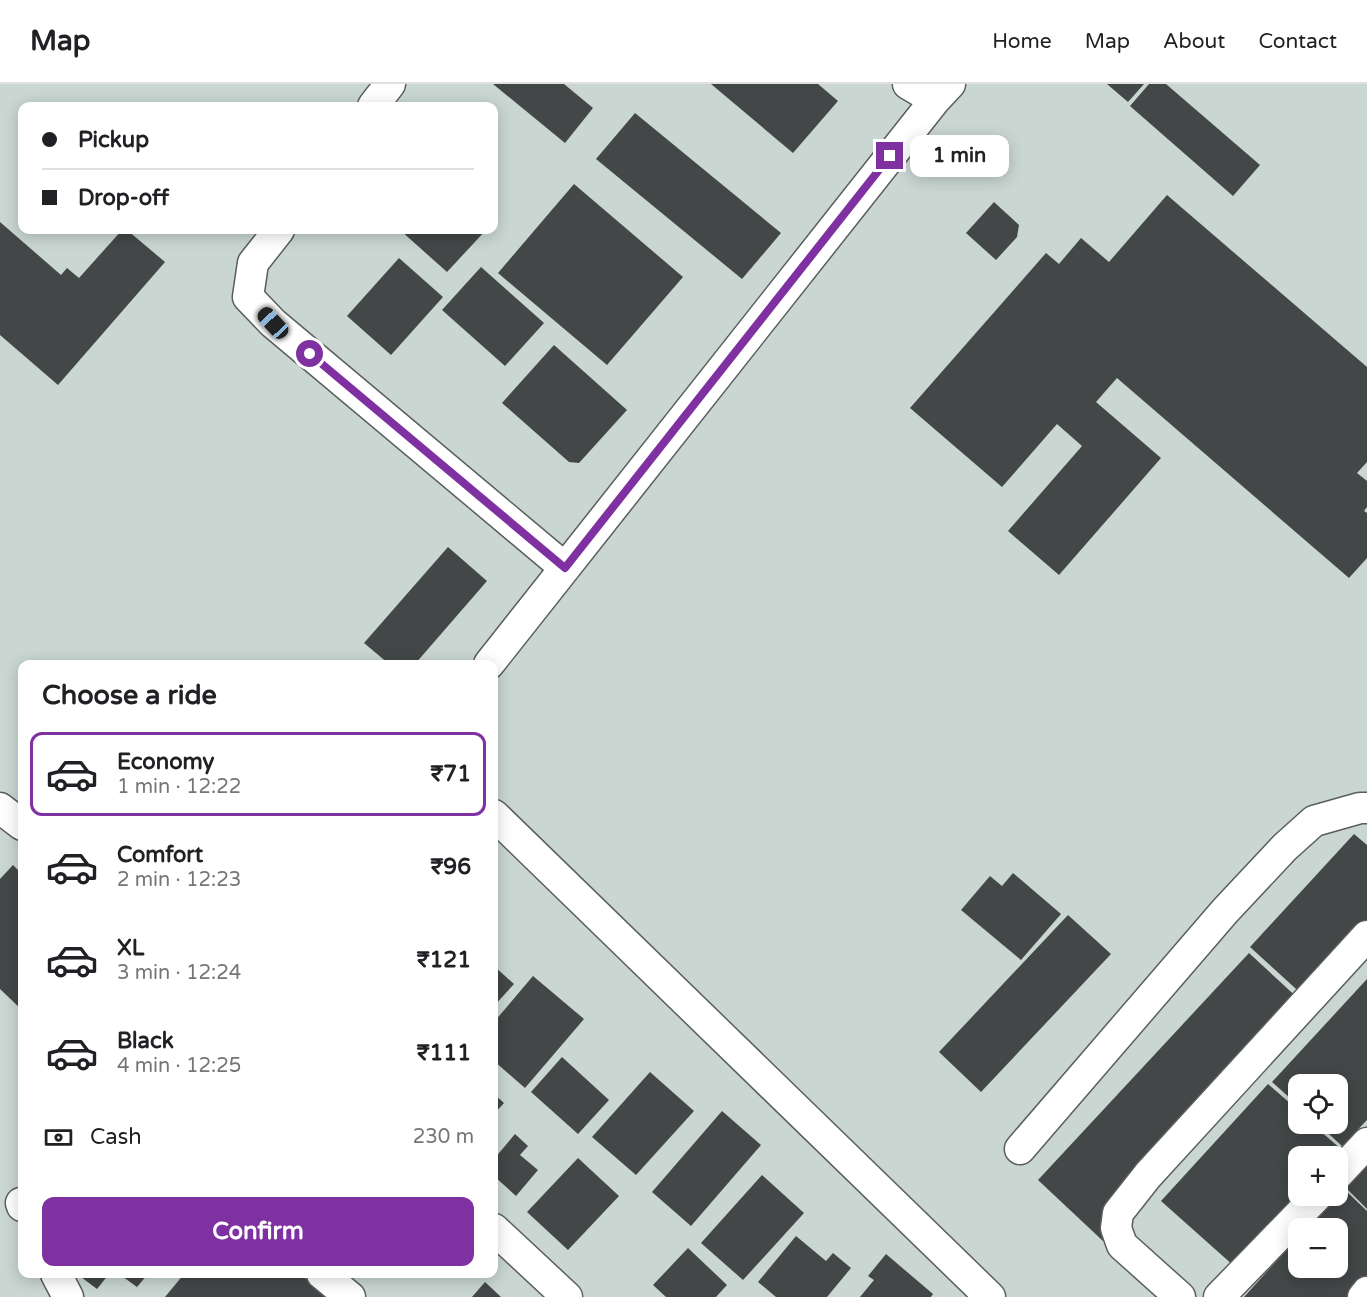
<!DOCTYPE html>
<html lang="en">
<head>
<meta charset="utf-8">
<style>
	:root { --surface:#fff; --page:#f2f2f2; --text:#202124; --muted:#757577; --line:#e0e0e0; --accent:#7f31a2 }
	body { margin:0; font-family:"Varela Round",sans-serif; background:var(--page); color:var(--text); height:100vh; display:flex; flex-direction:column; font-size:22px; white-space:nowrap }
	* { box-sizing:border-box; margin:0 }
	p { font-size:20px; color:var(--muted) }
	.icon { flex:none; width:33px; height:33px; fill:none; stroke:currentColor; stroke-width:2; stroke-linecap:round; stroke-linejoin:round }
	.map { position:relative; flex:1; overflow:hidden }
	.side { position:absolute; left:18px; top:576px; width:480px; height:618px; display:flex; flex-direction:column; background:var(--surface); border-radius:12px; box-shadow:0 3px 15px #0003 }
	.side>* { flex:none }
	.guide { position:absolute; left:18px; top:18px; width:480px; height:132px; border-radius:12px; box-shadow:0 3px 15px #0003; display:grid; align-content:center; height:132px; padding:0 24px; background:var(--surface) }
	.fabs { position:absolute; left:1288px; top:990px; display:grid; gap:12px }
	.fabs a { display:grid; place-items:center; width:60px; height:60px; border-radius:12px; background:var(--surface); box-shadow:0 3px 15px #0003; font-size:30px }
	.end { position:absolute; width:27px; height:27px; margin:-14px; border:8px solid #7f31a2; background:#fff; box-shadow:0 0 0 3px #fff }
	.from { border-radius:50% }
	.bubble { position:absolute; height:42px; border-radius:12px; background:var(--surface); box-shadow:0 3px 15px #0003; font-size:20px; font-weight:700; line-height:42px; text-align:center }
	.car { position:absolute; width:18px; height:36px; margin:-18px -9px; border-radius:8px; box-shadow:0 0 4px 2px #0007; background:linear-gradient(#222 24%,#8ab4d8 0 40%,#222 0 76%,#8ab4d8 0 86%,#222 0) }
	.guide b { display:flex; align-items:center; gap:21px; height:57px; font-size:22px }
	.guide b+b { border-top:2px solid var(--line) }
	.guide i { width:15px; height:15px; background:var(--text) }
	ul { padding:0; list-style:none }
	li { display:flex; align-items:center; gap:18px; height:84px; margin:0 12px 9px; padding:0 12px; border:3px solid transparent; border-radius:12px }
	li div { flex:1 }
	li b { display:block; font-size:22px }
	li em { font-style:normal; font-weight:700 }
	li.active { border-color:var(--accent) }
	li>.icon { width:54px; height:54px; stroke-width:1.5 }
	h2 { padding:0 24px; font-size:27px; line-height:72px }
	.pay { display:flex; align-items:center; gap:15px; height:66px; padding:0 24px; font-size:22px }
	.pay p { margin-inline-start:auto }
	.action { display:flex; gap:12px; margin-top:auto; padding:12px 24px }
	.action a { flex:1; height:69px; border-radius:12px; background:var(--accent); color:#fff; font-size:24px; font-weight:700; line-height:69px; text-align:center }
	header { display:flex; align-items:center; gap:36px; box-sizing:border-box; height:84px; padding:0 30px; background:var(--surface); border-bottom:2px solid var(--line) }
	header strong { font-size:28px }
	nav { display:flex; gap:33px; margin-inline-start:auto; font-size:21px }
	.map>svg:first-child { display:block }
</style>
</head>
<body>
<header>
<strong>Map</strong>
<nav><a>Home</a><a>Map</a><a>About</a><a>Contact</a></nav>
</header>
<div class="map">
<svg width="1367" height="1213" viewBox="0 0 1367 1213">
	<rect width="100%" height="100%" fill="#dce1e0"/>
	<path fill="#c9d6d2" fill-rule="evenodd" d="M0,0h1367v1213h-1367zM22,22h472v124h-472zM22,580h472v610h-472zM1299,1000h39v40h-39zM1299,1072h39v40h-39zM1299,1144h39v40h-39z"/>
	<path fill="#434747" d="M493,0h71l29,24 -28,35z
		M711,0h107l20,17 -45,52z
		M1107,0h37l-16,18z
		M1149,0h17l94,81 -27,31 -103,-90z
		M635,29l146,120 -39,46 -146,-120z
		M574,100l109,93 -76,88 -109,-92z
		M1167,111l200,172v95l-10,11 10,8v26l-3,4 3,2v45l-18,20 -232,-200 -21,24 65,56 -102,117 -51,-44 74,-85 -25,-22 -55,63 -92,-79 136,-155 13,11 22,-26 28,24z
		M994,118l25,23 -2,12 -21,23 -30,-27z
		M0,138l61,53 6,-7 12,10 43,-48h5l38,32 -107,123 -58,-50z
		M400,146h86l-39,42z
		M399,174l44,39 -52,58 -44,-39z
		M481,183l63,56 -39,43 -63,-56z
		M554,261l73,65 -48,53 -10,-1 -67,-59z
		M448,463l39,34 -72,83h-26l-25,-21z
		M1354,750l13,11v110l-50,53 -67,-61z
		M13,781l9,9v136l-22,-21v-110z
		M1013,789l48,41 -40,46 -60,-50 29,-34 12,10z
		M1068,831l43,39 -130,138 -42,-40z
		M1249,869l66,61 -212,227 -65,-61z
		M494,882l20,18 -20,22z
		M533,892l51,43 -59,69 -31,-27v-39z
		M1367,895v141l-25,26 -24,-22h20v-40h-39v22l-27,-24z
		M562,973l47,43 -31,34 -47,-42z
		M650,988l44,39 -58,64 -44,-38z
		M1268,1000l31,27v13h13l29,25 -7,7h-35v39l-65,71 -73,-65z
		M494,1010l10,9 -10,11z
		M722,1027l39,34 -70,81 -39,-34z
		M515,1050l13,12 -8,9 18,15 -22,26 -22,-20v-17z
		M578,1074l41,38 -51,54 -41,-38z
		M1367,1078v47l-22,-22z
		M762,1091l42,38 -61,67 -42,-37z
		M1343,1104l24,23v79l-7,7h-116l55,-61v32h39v-40h-32l30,-32h2v-2z
		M796,1152l30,25 7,-8 18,15 -24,29h-51l-18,-15z
		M688,1164l39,37 -11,12h-50l-13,-12z
		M886,1170l47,40 -2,3h-71l14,-17 -6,-4z
		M77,1190h32l-12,15z
		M119,1190h29l-11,13z
		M184,1190h116l29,23h-164z
		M485,1198l16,15h-29z"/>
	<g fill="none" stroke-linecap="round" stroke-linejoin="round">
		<g stroke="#5a5e5d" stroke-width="33">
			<path id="minor" d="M908,0l27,16
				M373,22l17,-22
				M279,146l-26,33 -5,34 25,26 292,245
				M489,580l446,-564 15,-16
				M0,724l22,17
				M494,731l496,482
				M1020,1065l205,-238 60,-64 29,-26 46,-13h7
				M1338,1090l29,-31
				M21,1119l1,3
				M494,1145l73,68
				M56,1190l12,23
				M322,1190l28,23
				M1180,1213l-58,-52 -6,-17 2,-15 30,-38 219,-239
				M1219,1213l98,-101
				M1363,1213l4,-5"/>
		</g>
		<use href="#minor" stroke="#fff" stroke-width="30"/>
	</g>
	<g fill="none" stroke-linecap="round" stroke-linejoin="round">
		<path stroke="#7f31a2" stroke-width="8" d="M310,270l255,214 325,-412"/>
	</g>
</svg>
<div class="fabs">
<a><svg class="icon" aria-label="locate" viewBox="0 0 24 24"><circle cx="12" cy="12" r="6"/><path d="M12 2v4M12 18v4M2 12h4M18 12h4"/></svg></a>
<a>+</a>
<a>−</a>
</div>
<i class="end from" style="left:310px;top:270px"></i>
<i class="end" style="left:890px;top:72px"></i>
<div class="bubble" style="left:910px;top:51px;width:99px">1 min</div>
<i class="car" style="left:273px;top:239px;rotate:317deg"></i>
<div class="guide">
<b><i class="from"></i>Pickup</b>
<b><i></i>Drop-off</b>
</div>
<section class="side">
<h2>Choose a ride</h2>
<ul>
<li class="active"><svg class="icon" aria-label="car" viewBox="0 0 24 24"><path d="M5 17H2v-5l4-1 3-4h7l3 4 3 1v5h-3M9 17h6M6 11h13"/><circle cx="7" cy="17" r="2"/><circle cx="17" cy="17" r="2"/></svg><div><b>Economy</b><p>1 min · 12:22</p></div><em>₹71</em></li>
<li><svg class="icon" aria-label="car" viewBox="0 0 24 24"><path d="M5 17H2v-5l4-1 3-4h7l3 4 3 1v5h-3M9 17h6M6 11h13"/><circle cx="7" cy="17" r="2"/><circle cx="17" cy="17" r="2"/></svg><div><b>Comfort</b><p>2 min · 12:23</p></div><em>₹96</em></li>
<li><svg class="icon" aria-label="car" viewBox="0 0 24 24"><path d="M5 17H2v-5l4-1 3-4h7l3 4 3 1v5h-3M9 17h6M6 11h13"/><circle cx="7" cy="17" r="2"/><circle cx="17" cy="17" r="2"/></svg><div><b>XL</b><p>3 min · 12:24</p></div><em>₹121</em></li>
<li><svg class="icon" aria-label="car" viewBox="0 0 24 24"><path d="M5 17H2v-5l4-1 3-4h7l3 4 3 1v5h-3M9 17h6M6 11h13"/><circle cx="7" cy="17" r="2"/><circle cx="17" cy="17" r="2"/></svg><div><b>Black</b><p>4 min · 12:25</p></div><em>₹111</em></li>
</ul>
<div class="pay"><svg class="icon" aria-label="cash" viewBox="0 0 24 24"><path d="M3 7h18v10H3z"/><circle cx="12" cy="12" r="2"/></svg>Cash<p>230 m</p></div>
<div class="action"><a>Confirm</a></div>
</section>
</div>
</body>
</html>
